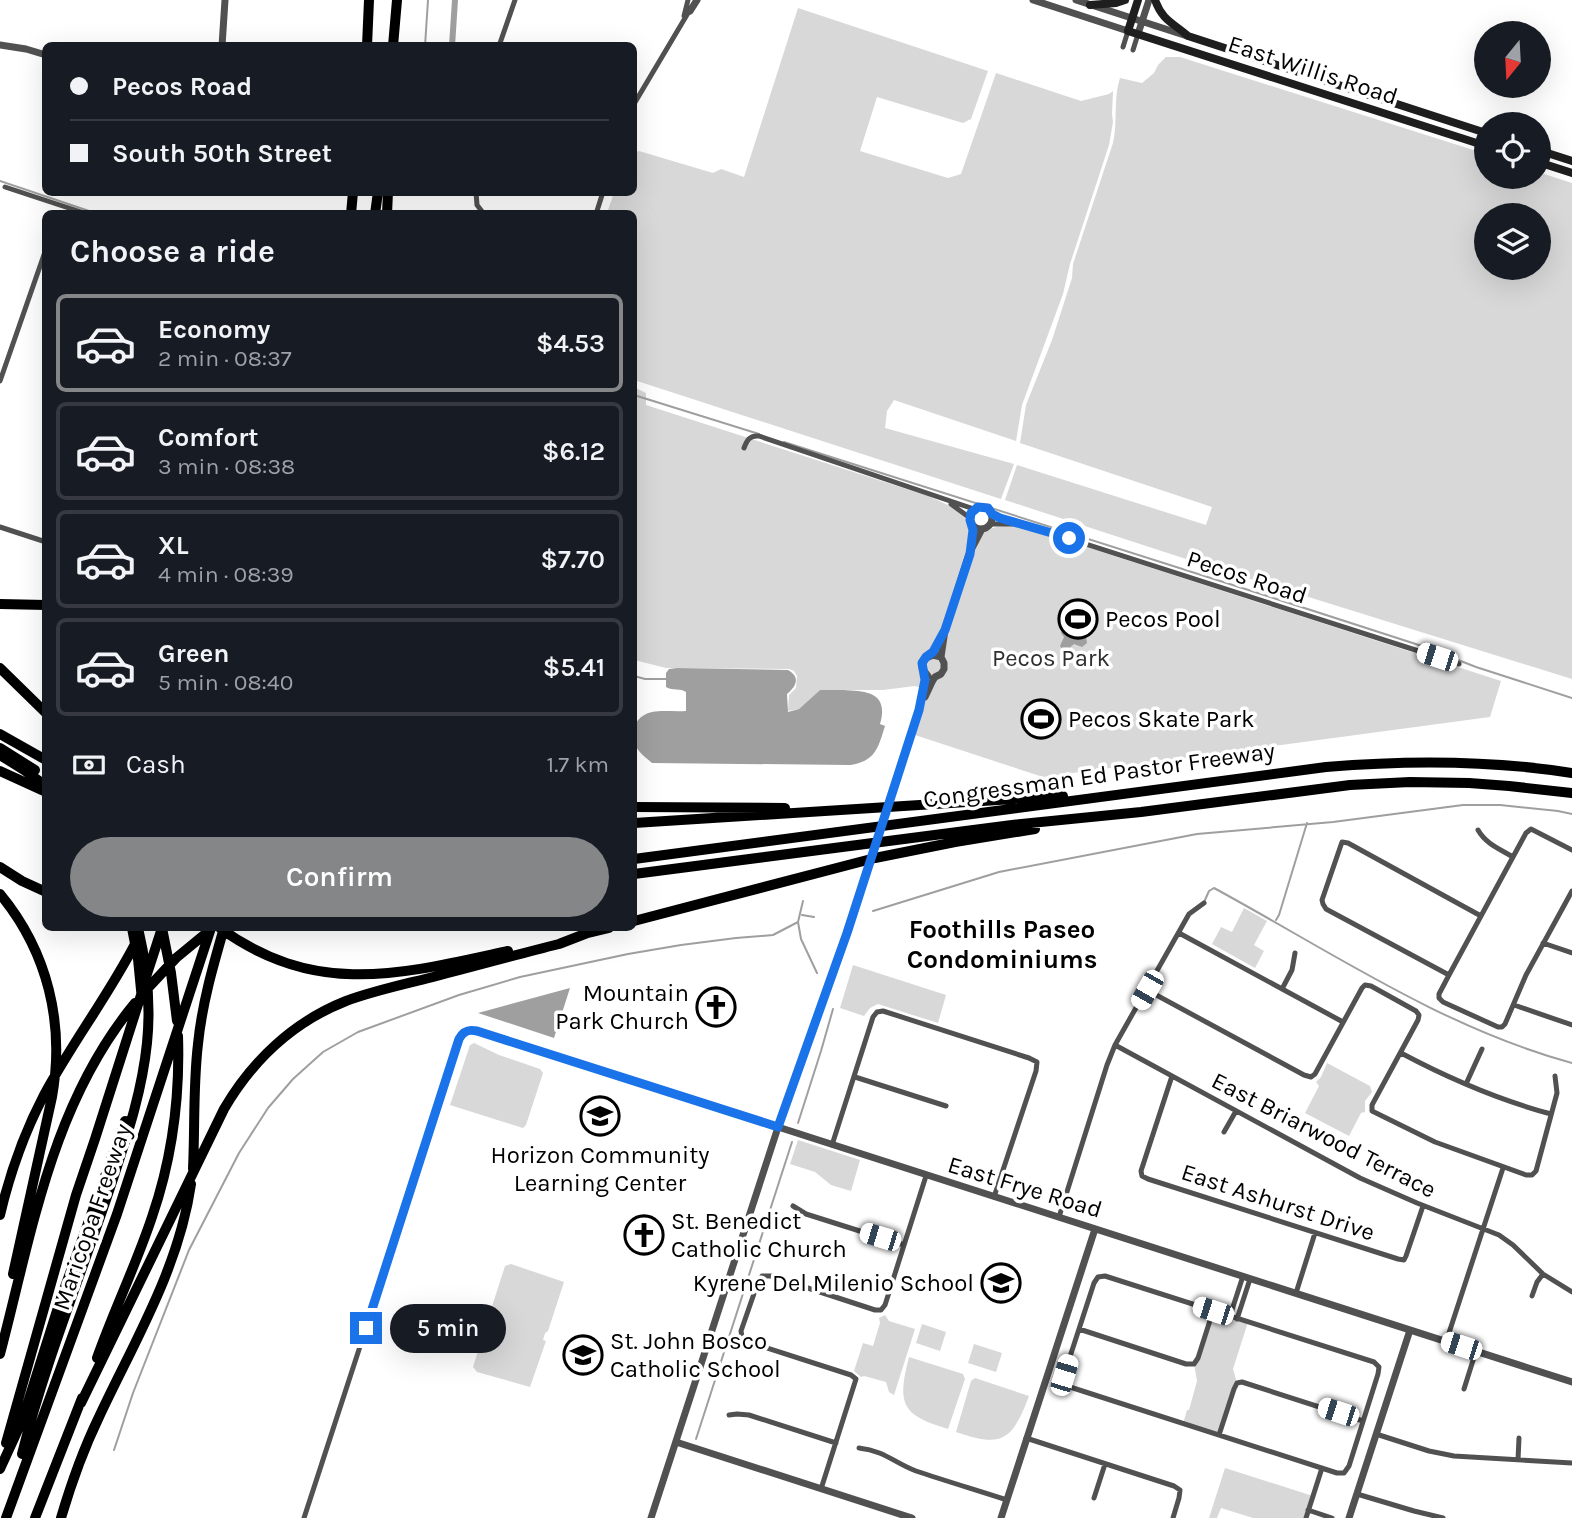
<!DOCTYPE html>
<html lang="en">
<head>
<meta charset="utf-8">
<style>
	:root { --surface:#171b24; --page:#242831; --text:#f1f3f6; --muted:#9ea1a6; --line:#363941; --accent:#858687 }
	body { margin:0; font-family:Karla,sans-serif; background:var(--page); color:var(--text); height:100vh; display:flex; flex-direction:column; font-size:26px; white-space:nowrap }
	* { box-sizing:border-box; margin:0 }
	p { font-size:23px; color:var(--muted) }
	.icon { flex:none; width:38px; height:38px; fill:none; stroke:currentColor; stroke-width:2; stroke-linecap:round; stroke-linejoin:round }
	.map { position:relative; flex:1; overflow:hidden }
	.panel { position:absolute; left:42px; top:210px; width:595px; height:721px; display:flex; flex-direction:column; background:var(--surface); border-radius:10px; box-shadow:0 7px 28px #0002 }
	.panel>* { flex:none }
	.banner { position:absolute; left:42px; top:42px; width:595px; height:154px; border-radius:10px; box-shadow:0 7px 28px #0002; display:grid; align-content:center; height:154px; padding:0 28px; background:var(--surface) }
	.needle { width:46px; rotate:198deg }
	.controls { position:absolute; left:1474px; top:21px; display:grid; gap:14px }
	.controls a { display:grid; place-items:center; width:77px; height:77px; border-radius:50%; background:var(--surface); box-shadow:0 7px 28px #0002; font-size:35px }
	.end { position:absolute; width:32px; height:32px; margin:-16px; border:9px solid #1a73e8; background:#fff; box-shadow:0 0 0 4px #fff }
	.from { border-radius:50% }
	.bubble { position:absolute; height:49px; border-radius:24px; background:var(--surface); box-shadow:0 7px 28px #0002; font-size:23px; font-weight:600; line-height:49px; text-align:center }
	.car { position:absolute; width:21px; height:42px; margin:-21px -10px; border-radius:9px; box-shadow:0 0 5px 2px #0007; background:linear-gradient(#fff 24%,#345 0 40%,#fff 0 76%,#345 0 86%,#fff 0) }
	.banner b { display:flex; align-items:center; gap:24px; height:66px; font-size:26px }
	.banner b+b { border-top:2px solid var(--line) }
	.banner i { width:18px; height:18px; background:var(--text) }
	ul { padding:0; list-style:none }
	li { display:flex; align-items:center; gap:21px; height:98px; margin:0 14px 10px; padding:0 14px; border:4px solid var(--line); border-radius:10px }
	li div { flex:1 }
	li b { display:block; font-size:26px }
	li em { font-style:normal; font-weight:600 }
	li.on { border-color:var(--accent) }
	li>.icon { width:63px; height:63px; stroke-width:1.5 }
	h2 { padding:0 28px; font-size:32px; line-height:84px }
	.pay { display:flex; align-items:center; gap:18px; height:77px; padding:0 28px; font-size:26px }
	.pay p { margin-inline-start:auto }
	.button { display:flex; gap:14px; margin-top:auto; padding:14px 28px }
	.button a { flex:1; height:80px; border-radius:42px; background:var(--accent); color:#fff; font-size:28px; font-weight:600; line-height:80px; text-align:center }
	.map>svg:first-child { display:block }
</style>
</head>
<body>
<div class="map">
<svg width="1572" height="1518" viewBox="0 0 1572 1518">
	<rect width="100%" height="100%" fill="#fff"/>
	<path fill="#d8d8d8" fill-rule="evenodd" d="M798,8l190,63 -17,48 -8,4 -86,-26 -17,54 88,27 13,-4 35,-101 85,28 28,-7 4,-3 -1,23 1,8 -4,23 -39,119 -7,30 -41,111 -6,36 -122,-41 -7,11 -2,17 129,36 -13,35 -367,-119v-166l-27,-1 7,-20 20,-1v-39l5,-2 74,22 8,-4 23,8z
		M1166,57h14l306,97v23h52v-5l34,11v496l-386,-120 -181,-59 12,-35 189,60 6,-18 -192,-64 6,-38 26,-65 20,-62 1,-14 40,-121c5,-21 0,-44 7,-65l22,5 12,-10 4,-8zM1486,215h52v53h-52z
		M634,387l12,6v12l282,91c13,6 34,13 40,27l21,7c18,-12 65,7 85,13l427,138 -11,36 -447,60 -128,-42 14,-45 -14,-4 -32,4h-63l-21,19 -11,2 1,-16 7,-7 1,-12 -3,-5 -5,-2 -123,-1 -32,-8z
		M1244,908l23,13 -13,24 10,6 -9,17 -43,-24 9,-17 11,5z
		M853,965l93,30 -8,28 -60,-19 -8,4 -6,8 -24,-8z
		M474,1043l25,12 41,14 3,4 -17,52 -3,3 -73,-23 20,-60z
		M1327,1063l43,23 2,6 -7,9v11l-4,1 -12,23 -44,-23 14,-27 -3,-4 5,-5z
		M798,1140l62,20 -9,31 -20,-6 -16,-13 -25,-8z
		M511,1264l53,18 -16,49 -3,2 -2,7 3,1 -16,46 -53,-15 -4,-5 13,-42 6,1v-2l-5,-2 18,-56z
		M1213,1311l35,11 -15,47 4,14 -18,52 -36,-11 4,-14h2l8,-29 -3,-17z
		M885,1315l4,6 26,8 -21,66 -5,-3 -3,-10 -22,-6 -3,1 -7,-6 9,-28 10,3 7,-23 -1,-5z
		M922,1324l24,8 -6,19 -24,-8z
		M974,1344l28,9 -6,19 -28,-9z
		M909,1357l54,17 2,5 -17,50c-47,-14 -51,-25 -39,-72z
		M975,1378l54,18c-17,45 -27,52 -73,36l15,-51z
		M1225,1468l88,28 -7,22h-53l-32,-10 -4,10h-8z"/>
	<path fill="#9f9f9f" d="M1074,608l17,6 -5,16 -13,-4 -2,2 3,5 12,4 1,6 -5,4 -8,-3 -7,6h-4l-3,-4 4,-9 -3,-4 1,-4 6,-4z
		M677,668l111,2c13,7 8,17 -1,24l1,18 11,-3 21,-19c8,0 15,0 23,0 25,1 46,3 37,34l5,2c-7,22 -9,35 -35,39l-198,-2c-4,-4 -9,-7 -13,-12 -12,-14 -6,-35 13,-39 11,-2 23,0 34,-1v-19c-6,-4 -13,-1 -20,-5v-14l3,-4z
		M570,988l-16,50 -76,-25z"/>
	<g fill="none" stroke-linecap="round" stroke-linejoin="round">
		<path stroke="#9f9f9f" stroke-width="2" d="M425,46l3,-46
			M0,181l98,33
			M634,395l125,39
			M784,442l477,152 164,53 51,20 96,31
			M634,676l11,3h22
			M1205,900l4,-9 5,-3c116,63 229,140 358,175
			M873,911l126,-39 198,-38 136,-12 130,-17h37l58,6 14,3
			M802,915l12,2
			M1276,920l3,-5 28,-92
			M798,922l3,17 16,34
			M798,1123l23,-72 12,-42
			M696,1439l96,-297
			M114,1450l19,-57 56,-143 50,-97 29,-45 25,-29 30,-27 35,-20 101,-37 61,-18 108,-23 53,-9 55,-7 37,-3 25,-13 5,-21"/>
		<path stroke="#9f9f9f" stroke-width="6" d="M452,46l3,-46"/>
		<path stroke="#515151" stroke-width="5" d="M684,16l4,-16
			M499,46l16,-46
			M1123,47l5,-16
			M1133,50l5,-16
			M634,104l57,-96
			M5,187l82,27
			M476,192l1,13 7,9
			M596,214l7,-22
			M0,381l46,-132
			M744,448c3,-8 6,-13 15,-12l215,73
			M951,504l19,14
			M992,514l467,150
			M991,524h22
			M0,527l46,15
			M1478,830c8,14 22,19 35,27
			M1572,850l-41,-21 -5,4 -77,142 -10,19v4l4,4 55,25h4l3,-3 21,-49 46,-84
			M1179,933l164,89
			M1543,943l29,10
			M1449,975l-123,-66 -3,-5 -1,-4 20,-58 6,1 133,73
			M1282,989l10,-19 3,-17
			M1147,990l157,85 7,2 4,-3 47,-86 3,-3 6,1 45,25 3,4 -1,5 -46,85v6l63,31 91,33h6l4,-4 21,-78 -2,-17
			M1514,1005l58,20
			M1115,1045l245,133 57,25 82,32 14,10 30,29 29,18
			M1401,1053c47,25 98,47 150,61
			M1172,1076l-31,95 1,5 6,3 250,80 6,1 2,-4 17,-50
			M855,1077l91,29
			M1466,1084l16,-35
			M1224,1132l12,-21
			M832,1145l41,-128 4,-5 6,-1 146,47 8,4 -1,9 -42,126
			M793,1206l13,8 98,31
			M1059,1217l48,-152 8,-20 74,-131 15,-11
			M1105,1276l269,86 5,5 -1,7 -29,92 -5,7h-7l-267,-86 -6,-4v-8l30,-92 4,-6z
			M1296,1293l19,-60
			M1532,1296l5,-14 6,-8
			M1230,1316l13,-40
			M1237,1319l13,-40
			M1079,1329l107,35h8l4,-6 15,-47
			M1446,1342l57,-174
			M1464,1389l12,-38
			M729,1415l8,-1 12,1 87,28
			M1376,1434l53,17 25,5 118,7
			M1219,1435l15,-46 3,-6 5,-1 121,39
			M1026,1438l148,48 6,4 -1,8 -6,20
			M859,1448c26,3 34,14 57,23 30,10 60,19 91,29
			M1518,1460l1,-22
			M821,1489l35,-110 -5,-4 -103,-33 -6,-5 -1,-6 16,-46 5,-9h9l104,34h6l4,-5 41,-129
			M1357,1494l57,17 29,7
			M1094,1498l11,-34
			M1308,1510l24,8
			M304,1518l158,-484 8,-5 7,2 301,96
			M1306,1518l16,-50"/>
		<path stroke="#515151" stroke-width="7" d="M1033,0l95,31
			M1076,0l111,36
			M690,11l7,-11
			M1138,34l11,-34
			M0,45l26,4 20,6
			M222,46l3,-46
			M970 518a11 11 0 1 1 22 0a11 11 0 1 1-22 0Z
			M928,676l-6,-8 2,-9 9,-4 8,2
			M925,697l7,-15 3,-5 6,-3 3,-5v-6l-3,-6 4,-27 24,-76 13,-25
			M778,1127l794,255
			M676,1442l236,76
			M651,1518l130,-400 66,-185 72,-223 6,-27v-9
			M1001,1518l94,-289
			M1349,1518l61,-188"/>
		<path stroke="#1e1e1e" stroke-width="8" d="M1138,0l-10,31 358,115
			M1155,0c7,20 18,23 33,36l298,97
			M1090,5l26,-2 9,-3
			M1538,150l34,11
			M1538,162l34,11"/>
		<path stroke="#000" stroke-width="10" d="M367,46l2,-46
			M393,46l4,-46
			M351,214l2,-22
			M375,214l3,-22
			M387,214l1,-22
			M0,604l46,1
			M0,668l46,45
			M0,734l46,26
			M0,748l35,22
			M0,755l24,15 22,16
			M0,771l46,21
			M634,807l151,1
			M634,823l429,-27
			M634,859l692,-92c82,-7 164,-7 246,6
			M0,867l22,14 24,11
			M634,874l378,-49 129,-13 209,-27 60,-3 59,1 40,3 63,7
			M0,894c48,58 65,130 52,203l-39,177
			M634,921l241,-63 80,-16 80,-13
			M132,928l6,31 4,41
			M162,928l9,45 6,48
			M220,928c96,70 182,46 288,23
			M584,934l25,-6
			M147,974l14,-43
			M147,989l29,-31 34,-28
			M193,1169c2,-42 0,-83 5,-125 4,-40 15,-78 26,-116
			M0,1215c10,-42 24,-82 44,-120 28,-52 64,-99 91,-151
			M0,1354c32,-122 52,-251 135,-351
			M97,1358c17,-48 39,-93 55,-141 20,-58 28,-120 26,-181
			M81,1403l143,-294c28,-48 69,-87 122,-108 27,-10 55,-16 83,-23 43,-11 86,-23 130,-34l31,-12
			M6,1443l70,-248 19,-56 46,-144
			M22,1454c23,-92 60,-181 90,-272 15,-46 30,-90 35,-139 4,-39 0,-77 -9,-115
			M0,1469l22,-48 39,-123 64,-177
			M6,1518l111,-304 94,-286
			M35,1518l47,-120
			M61,1518c10,-34 22,-68 38,-101 35,-75 80,-149 92,-233"/>
	</g>
	<g fill="none" stroke-linecap="round" stroke-linejoin="round">
		<path stroke="#1a73e8" stroke-width="9" d="M366,1328l93,-289c4,-8 9,-10 18,-8l301,96 69,-194 72,-223 6,-30 -3,-17 4,-6 7,-5 12,-22 25,-76 3,-24 -3,-10 1,-7 7,-6 10,1 4,6 8,4 69,20"/>
	</g>
	<defs>
		<g id="stadium-ring" transform="scale(2.0125)"><circle r="9.5" fill="#fff" stroke="#000" stroke-width="1.5"/><path d="M0-5a6.5 5 0 1 0 0 10a6.5 5 0 1 0 0-10ZM-3.5-1.8h7v3.6h-7Z" fill="#000"/></g>
		<g id="church-ring" transform="scale(2.0125)"><circle r="9.5" fill="#fff" stroke="#000" stroke-width="1.5"/><path d="M-1.2-6h2.4v3.5h3.3v2.4h-3.3V6h-2.4V-.1h-3.3v-2.4h3.3Z" fill="#000"/></g>
		<g id="school-ring" transform="scale(2.0125)"><circle r="9.5" fill="#fff" stroke="#000" stroke-width="1.5"/><path d="M0-5L7-2L0 1L-7-2ZM-4 1L0 2.5L4 1V4Q0 6-4 4Z" fill="#000"/></g>
	</defs>
	<g fill-rule="evenodd">
		<use href="#stadium-ring" x="1078" y="619"/>
		<use href="#stadium-ring" x="1041" y="719"/>
		<use href="#church-ring" x="716" y="1007"/>
		<use href="#school-ring" x="600" y="1116"/>
		<use href="#church-ring" x="644" y="1235"/>
		<use href="#school-ring" x="1001" y="1283"/>
		<use href="#school-ring" x="583" y="1355"/>
	</g>
	<g text-anchor="middle" stroke-width="7" stroke-linejoin="round" paint-order="stroke">
		<g font-size="24" fill="#000" stroke="#fff">
			<text transform="translate(1313 70) rotate(18)" y="8">East Willis Road</text>
			<text transform="translate(1247 577) rotate(18)" y="8">Pecos Road</text>
			<text transform="translate(1099 775) rotate(-8)" y="8">Congressman Ed Pastor Freeway</text>
			<text transform="translate(1324 1135) rotate(27)" y="8">East Briarwood Terrace</text>
			<text transform="translate(1025 1187) rotate(17)" y="8">East Frye Road</text>
			<text transform="translate(1278 1202) rotate(18)" y="8">East Ashurst Drive</text>
			<text transform="translate(92 1217) rotate(-71)" y="8">Maricopa Freeway</text>
		</g>
		<g font-size="24" fill="#000" stroke="#fff" text-anchor="start">
			<text x="1105" y="627">Pecos Pool</text>
			<text x="1068" y="727">Pecos Skate Park</text>
			<text x="689" y="1001" text-anchor="end">Mountain<tspan x="689" dy="28">Park Church</tspan></text>
			<text x="600" y="1163" text-anchor="middle">Horizon Community<tspan x="600" dy="28">Learning Center</tspan></text>
			<text x="671" y="1229">St. Benedict<tspan x="671" dy="28">Catholic Church</tspan></text>
			<text x="974" y="1291" text-anchor="end">Kyrene Del Milenio School</text>
			<text x="610" y="1349">St. John Bosco<tspan x="610" dy="28">Catholic School</tspan></text>
		</g>
		<g font-size="24" fill="#2f2f2f" stroke="#fff">
			<text x="1051" y="666">Pecos Park</text>
		</g>
		<g font-size="26" font-weight="bold" fill="#000" stroke="#fff">
			<text x="1002" y="938">Foothills Paseo<tspan x="1002" dy="30">Condominiums</tspan></text>
		</g>
	</g>
</svg>
<div class="controls">
<a><svg class="needle" viewBox="-14 -14 28 28"><path d="M0-13l5 13h-10z" fill="#e53935"/><path d="M0 13l5-13h-10z" fill="#9ea1a6"/></svg></a>
<a><svg class="icon" aria-label="locate" viewBox="0 0 24 24"><circle cx="12" cy="12" r="6"/><path d="M12 2v4M12 18v4M2 12h4M18 12h4"/></svg></a>
<a><svg class="icon" aria-label="layers" viewBox="0 0 24 24"><path d="M12 4l9 5-9 5-9-5zM3 14l9 5 9-5"/></svg></a>
</div>
<i class="end from" style="left:1069px;top:538px"></i>
<i class="end" style="left:366px;top:1328px"></i>
<div class="bubble" style="left:390px;top:1304px;width:116px">5 min</div>
<i class="car" style="left:1437px;top:657px;rotate:288deg"></i>
<i class="car" style="left:1147px;top:990px;rotate:210deg"></i>
<i class="car" style="left:880px;top:1237px;rotate:287deg"></i>
<i class="car" style="left:1213px;top:1311px;rotate:288deg"></i>
<i class="car" style="left:1461px;top:1346px;rotate:288deg"></i>
<i class="car" style="left:1064px;top:1375px;rotate:17deg"></i>
<i class="car" style="left:1338px;top:1412px;rotate:288deg"></i>
<div class="banner">
<b><i class="from"></i>Pecos Road</b>
<b><i></i>South 50th Street</b>
</div>
<section class="panel">
<h2>Choose a ride</h2>
<ul>
<li class="on"><svg class="icon" aria-label="car" viewBox="0 0 24 24"><path d="M5 17H2v-5l4-1 3-4h7l3 4 3 1v5h-3M9 17h6M6 11h13"/><circle cx="7" cy="17" r="2"/><circle cx="17" cy="17" r="2"/></svg><div><b>Economy</b><p>2 min · 08:37</p></div><em>$4.53</em></li>
<li><svg class="icon" aria-label="car" viewBox="0 0 24 24"><path d="M5 17H2v-5l4-1 3-4h7l3 4 3 1v5h-3M9 17h6M6 11h13"/><circle cx="7" cy="17" r="2"/><circle cx="17" cy="17" r="2"/></svg><div><b>Comfort</b><p>3 min · 08:38</p></div><em>$6.12</em></li>
<li><svg class="icon" aria-label="car" viewBox="0 0 24 24"><path d="M5 17H2v-5l4-1 3-4h7l3 4 3 1v5h-3M9 17h6M6 11h13"/><circle cx="7" cy="17" r="2"/><circle cx="17" cy="17" r="2"/></svg><div><b>XL</b><p>4 min · 08:39</p></div><em>$7.70</em></li>
<li><svg class="icon" aria-label="car" viewBox="0 0 24 24"><path d="M5 17H2v-5l4-1 3-4h7l3 4 3 1v5h-3M9 17h6M6 11h13"/><circle cx="7" cy="17" r="2"/><circle cx="17" cy="17" r="2"/></svg><div><b>Green</b><p>5 min · 08:40</p></div><em>$5.41</em></li>
</ul>
<div class="pay"><svg class="icon" aria-label="cash" viewBox="0 0 24 24"><path d="M3 7h18v10H3z"/><circle cx="12" cy="12" r="2"/></svg>Cash<p>1.7 km</p></div>
<div class="button"><a>Confirm</a></div>
</section>
</div>
</body>
</html>
